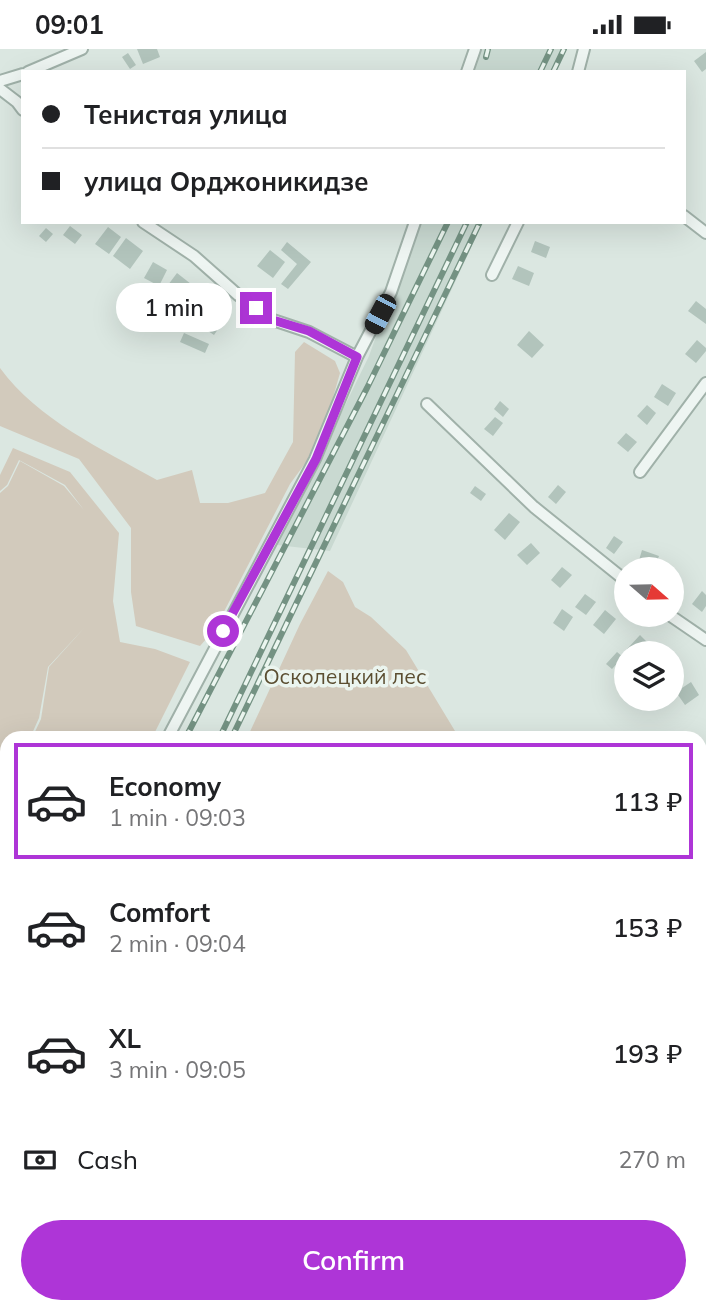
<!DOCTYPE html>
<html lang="en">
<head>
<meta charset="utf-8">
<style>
	:root { --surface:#fff; --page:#f6f6f6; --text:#202124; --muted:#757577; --line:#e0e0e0; --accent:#ae35d7 }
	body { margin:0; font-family:Mulish,sans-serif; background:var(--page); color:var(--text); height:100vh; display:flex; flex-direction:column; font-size:26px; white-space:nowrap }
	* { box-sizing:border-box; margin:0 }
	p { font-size:23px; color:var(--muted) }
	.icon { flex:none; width:38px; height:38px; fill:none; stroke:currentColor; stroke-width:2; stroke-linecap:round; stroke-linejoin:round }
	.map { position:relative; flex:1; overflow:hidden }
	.sheet { position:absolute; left:0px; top:682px; width:707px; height:583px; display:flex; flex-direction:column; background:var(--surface); border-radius:21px 21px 0 0; box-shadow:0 7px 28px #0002 }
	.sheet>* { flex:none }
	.guide { position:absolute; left:21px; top:21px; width:665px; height:154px; border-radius:0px; box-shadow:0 7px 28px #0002; display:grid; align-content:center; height:154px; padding:0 21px; background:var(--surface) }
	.needle { width:46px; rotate:110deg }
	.controls { position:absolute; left:614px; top:508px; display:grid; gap:14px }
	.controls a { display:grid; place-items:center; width:70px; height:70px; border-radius:50%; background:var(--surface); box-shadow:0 7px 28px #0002; font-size:35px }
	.end { position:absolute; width:32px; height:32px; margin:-16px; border:9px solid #ae35d7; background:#fff; box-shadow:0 0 0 4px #fff }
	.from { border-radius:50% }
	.bubble { position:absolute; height:49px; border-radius:24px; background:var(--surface); box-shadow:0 7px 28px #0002; font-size:23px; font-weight:600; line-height:49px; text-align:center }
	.car { position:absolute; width:21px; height:42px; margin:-21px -10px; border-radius:9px; box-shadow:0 0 5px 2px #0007; background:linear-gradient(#222 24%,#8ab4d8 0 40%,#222 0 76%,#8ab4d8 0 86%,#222 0) }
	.guide b { display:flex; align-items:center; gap:24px; height:66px; font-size:26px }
	.guide b+b { border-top:2px solid var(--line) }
	.guide i { width:18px; height:18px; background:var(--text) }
	ul { padding:12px 0 0; list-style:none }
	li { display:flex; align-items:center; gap:21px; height:116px; margin:0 14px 10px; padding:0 7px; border:4px solid transparent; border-radius:0px }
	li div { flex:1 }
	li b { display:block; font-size:26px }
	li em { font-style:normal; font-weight:600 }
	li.active { border-color:var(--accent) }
	li>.icon { width:63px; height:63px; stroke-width:1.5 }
	.pay { display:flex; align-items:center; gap:18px; height:77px; padding:0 21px; font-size:26px }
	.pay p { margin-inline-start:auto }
	.button { display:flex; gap:14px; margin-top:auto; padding:14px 21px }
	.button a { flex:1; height:80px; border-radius:42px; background:var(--accent); color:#fff; font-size:28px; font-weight:600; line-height:80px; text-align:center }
	.status { display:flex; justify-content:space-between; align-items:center; height:49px; padding:0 35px; background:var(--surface); direction:ltr }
	.status svg { height:19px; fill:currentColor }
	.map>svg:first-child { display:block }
</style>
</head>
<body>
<div class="status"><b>09:01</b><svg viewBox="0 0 49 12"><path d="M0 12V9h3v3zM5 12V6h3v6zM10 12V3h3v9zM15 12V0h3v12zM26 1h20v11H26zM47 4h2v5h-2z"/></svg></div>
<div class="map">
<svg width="706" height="1265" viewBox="0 0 706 1265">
	<rect width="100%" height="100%" fill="#dbe7e1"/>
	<path fill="#c9d9d1" d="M478,0h89l-11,23h-86z
		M417,173h66l-153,329 -53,-6 92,-189z
		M706,1165v100h-25l-4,-7h23v-89z"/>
	<path fill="#d2cabc" d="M304,293l31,19 5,12 -20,70 -30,41 -75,145 -15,17 -64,-20 -5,-34v-64l-52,-69 -79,-33v-58c38,52 102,81 157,112l35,-10 8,33h28l37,-10 28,-51 2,-90z
		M13,399l57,24 49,61 -6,68 7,41 35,7 35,13 -38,76h-120l9,-19 8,-52 36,-40 -37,40 -9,51 -9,20 -23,1v46l-7,2v-294l8,-7 12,-25 44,25 20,24 -19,-25 -46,-25 -12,25 -7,6v-16z
		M328,522l15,11 12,25 16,10 35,33 49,81 2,7h-210l53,-114z
		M7,762v210l-7,14v-223z
		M472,1258h45l2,5 6,-5h149l5,7h-214l-1,-3z"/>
	<path fill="#b2c4bc" d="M137,0h20l3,8 -17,7z
		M706,3v17l-4,3 -8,-11z
		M128,4l8,12 -6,4 -8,-12z
		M70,177l12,9 -7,9 -12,-9z
		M108,178l13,10 -12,17 -14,-10z
		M46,179l7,6 -7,8 -7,-6z
		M126,189l17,13 -13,18 -17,-13z
		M535,192l15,6 -4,11 -15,-6z
		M287,193l24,20 -23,27 -7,-5 16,-20 -16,-14z
		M270,201l15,12 -12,16 -16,-12z
		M153,213l14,8 -8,16 -15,-8z
		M518,217l16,7 -5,13 -17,-7z
		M177,224l14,11 -13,16 -13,-11z
		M195,241l19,13 -15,22 -19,-13z
		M696,252l10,8v15l-18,-13z
		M217,256l12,8 -15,22 -12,-8z
		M529,282l15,14 -12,13 -15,-13z
		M184,284l25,11 -4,9 -25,-11z
		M697,291l9,8v3l-10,12 -11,-9z
		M662,335l14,9 -8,13 -14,-9z
		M500,352l9,8 -6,8 -9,-8z
		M647,356l9,8 -9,12 -10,-9z
		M495,368l8,6 -10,13 -9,-7z
		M626,384l11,9 -9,10 -11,-9z
		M558,436l8,7 -10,12 -8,-7z
		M475,437l11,8 -5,7 -11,-8z
		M509,464l11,9 -15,18 -11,-10z
		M614,487l9,6 -9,12 -8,-6z
		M531,494l9,10 -13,12 -10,-10z
		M642,501l17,6 -5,13 -17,-2z
		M562,518l10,8 -12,13 -9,-8z
		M702,542l4,4v11l-4,6 -10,-8z
		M585,545l11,8 -10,13 -11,-8z
		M562,560l11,8 -9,14 -11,-8z
		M605,561l11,9 -12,15 -11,-9z
		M640,586l14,14 -4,4h-19l-4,-4z
		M617,603l6,5 -11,12 -6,-5z
		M672,613l10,10 -10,9z
		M691,633l8,13 -14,10 -9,-13z
		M706,962v23l-2,1 -4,-7v-13z
		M706,1111v19l-6,-4v-7z
		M700,1235l6,9v10l-6,4z
		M300,1258h22l-7,7h-8z"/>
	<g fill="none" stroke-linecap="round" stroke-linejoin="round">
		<g stroke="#a0b1a9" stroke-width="14">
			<path id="street" d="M28,23l54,-23
				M467,23l8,-23
				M578,23l6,-23
				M0,32l23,-7
				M0,40l17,13 6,8
				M684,167l22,17
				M143,173l51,34 44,39 35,25 36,12 48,25
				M492,226l26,-53
				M427,355l107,103 92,74
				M640,423l66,-89
				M668,565l38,26
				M167,690l148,-280 42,-102 34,-65 24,-70
				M700,943l6,-5
				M0,1012l7,-13
				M128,1265l6,-7
				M425,1265l9,-7"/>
		</g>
		<use href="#street" stroke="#eef5f2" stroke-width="10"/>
		<g stroke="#749283" stroke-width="6">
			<path id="rail" d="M486,8l2,-8
				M540,23l11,-23
				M553,23l11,-23
				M185,690l182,-351 81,-166
				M219,690l248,-517
				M231,690l249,-517
				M0,1055l7,-15
				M0,1140l7,-14
				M0,1163l7,-14"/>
		</g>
		<use href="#rail" stroke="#ebf5ef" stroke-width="3.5" stroke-dasharray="10" stroke-linecap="butt"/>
	</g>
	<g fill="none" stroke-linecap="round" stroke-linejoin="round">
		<path stroke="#ae35d7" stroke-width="9" d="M223,582l93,-172 41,-102 -48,-26 -36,-11 -17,-12"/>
	</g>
	<g text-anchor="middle" stroke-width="7" stroke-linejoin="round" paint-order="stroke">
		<g font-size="21" fill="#5b4e31" stroke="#ebf5ef">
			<text x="345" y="635">Осколецкий лес</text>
		</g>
	</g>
</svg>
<div class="controls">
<a><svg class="needle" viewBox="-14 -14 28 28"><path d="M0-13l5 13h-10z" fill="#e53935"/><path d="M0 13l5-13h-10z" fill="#757577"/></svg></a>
<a><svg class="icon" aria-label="layers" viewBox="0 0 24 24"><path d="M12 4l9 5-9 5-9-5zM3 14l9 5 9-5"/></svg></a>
</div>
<i class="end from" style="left:223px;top:582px"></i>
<i class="end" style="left:256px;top:259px"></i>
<div class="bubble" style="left:116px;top:234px;width:116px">1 min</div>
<i class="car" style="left:380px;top:265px;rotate:208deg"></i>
<div class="guide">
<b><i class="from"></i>Тенистая улица</b>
<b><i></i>улица Орджоникидзе</b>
</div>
<section class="sheet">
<ul>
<li class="active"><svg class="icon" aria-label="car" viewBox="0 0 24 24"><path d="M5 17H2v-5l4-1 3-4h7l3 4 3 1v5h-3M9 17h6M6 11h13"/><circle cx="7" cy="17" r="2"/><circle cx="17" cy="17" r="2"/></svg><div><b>Economy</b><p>1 min · 09:03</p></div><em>113 ₽</em></li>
<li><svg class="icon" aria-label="car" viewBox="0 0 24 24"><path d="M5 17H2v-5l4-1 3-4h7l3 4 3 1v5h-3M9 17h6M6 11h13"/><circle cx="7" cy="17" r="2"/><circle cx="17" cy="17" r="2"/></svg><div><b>Comfort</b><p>2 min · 09:04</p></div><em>153 ₽</em></li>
<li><svg class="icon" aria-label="car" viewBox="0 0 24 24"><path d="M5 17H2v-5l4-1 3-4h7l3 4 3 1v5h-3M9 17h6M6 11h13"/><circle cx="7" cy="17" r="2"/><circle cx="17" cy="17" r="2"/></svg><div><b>XL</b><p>3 min · 09:05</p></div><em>193 ₽</em></li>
</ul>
<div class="pay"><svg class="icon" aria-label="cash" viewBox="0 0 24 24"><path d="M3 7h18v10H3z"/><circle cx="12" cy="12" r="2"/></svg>Cash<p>270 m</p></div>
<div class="button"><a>Confirm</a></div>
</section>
</div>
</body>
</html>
